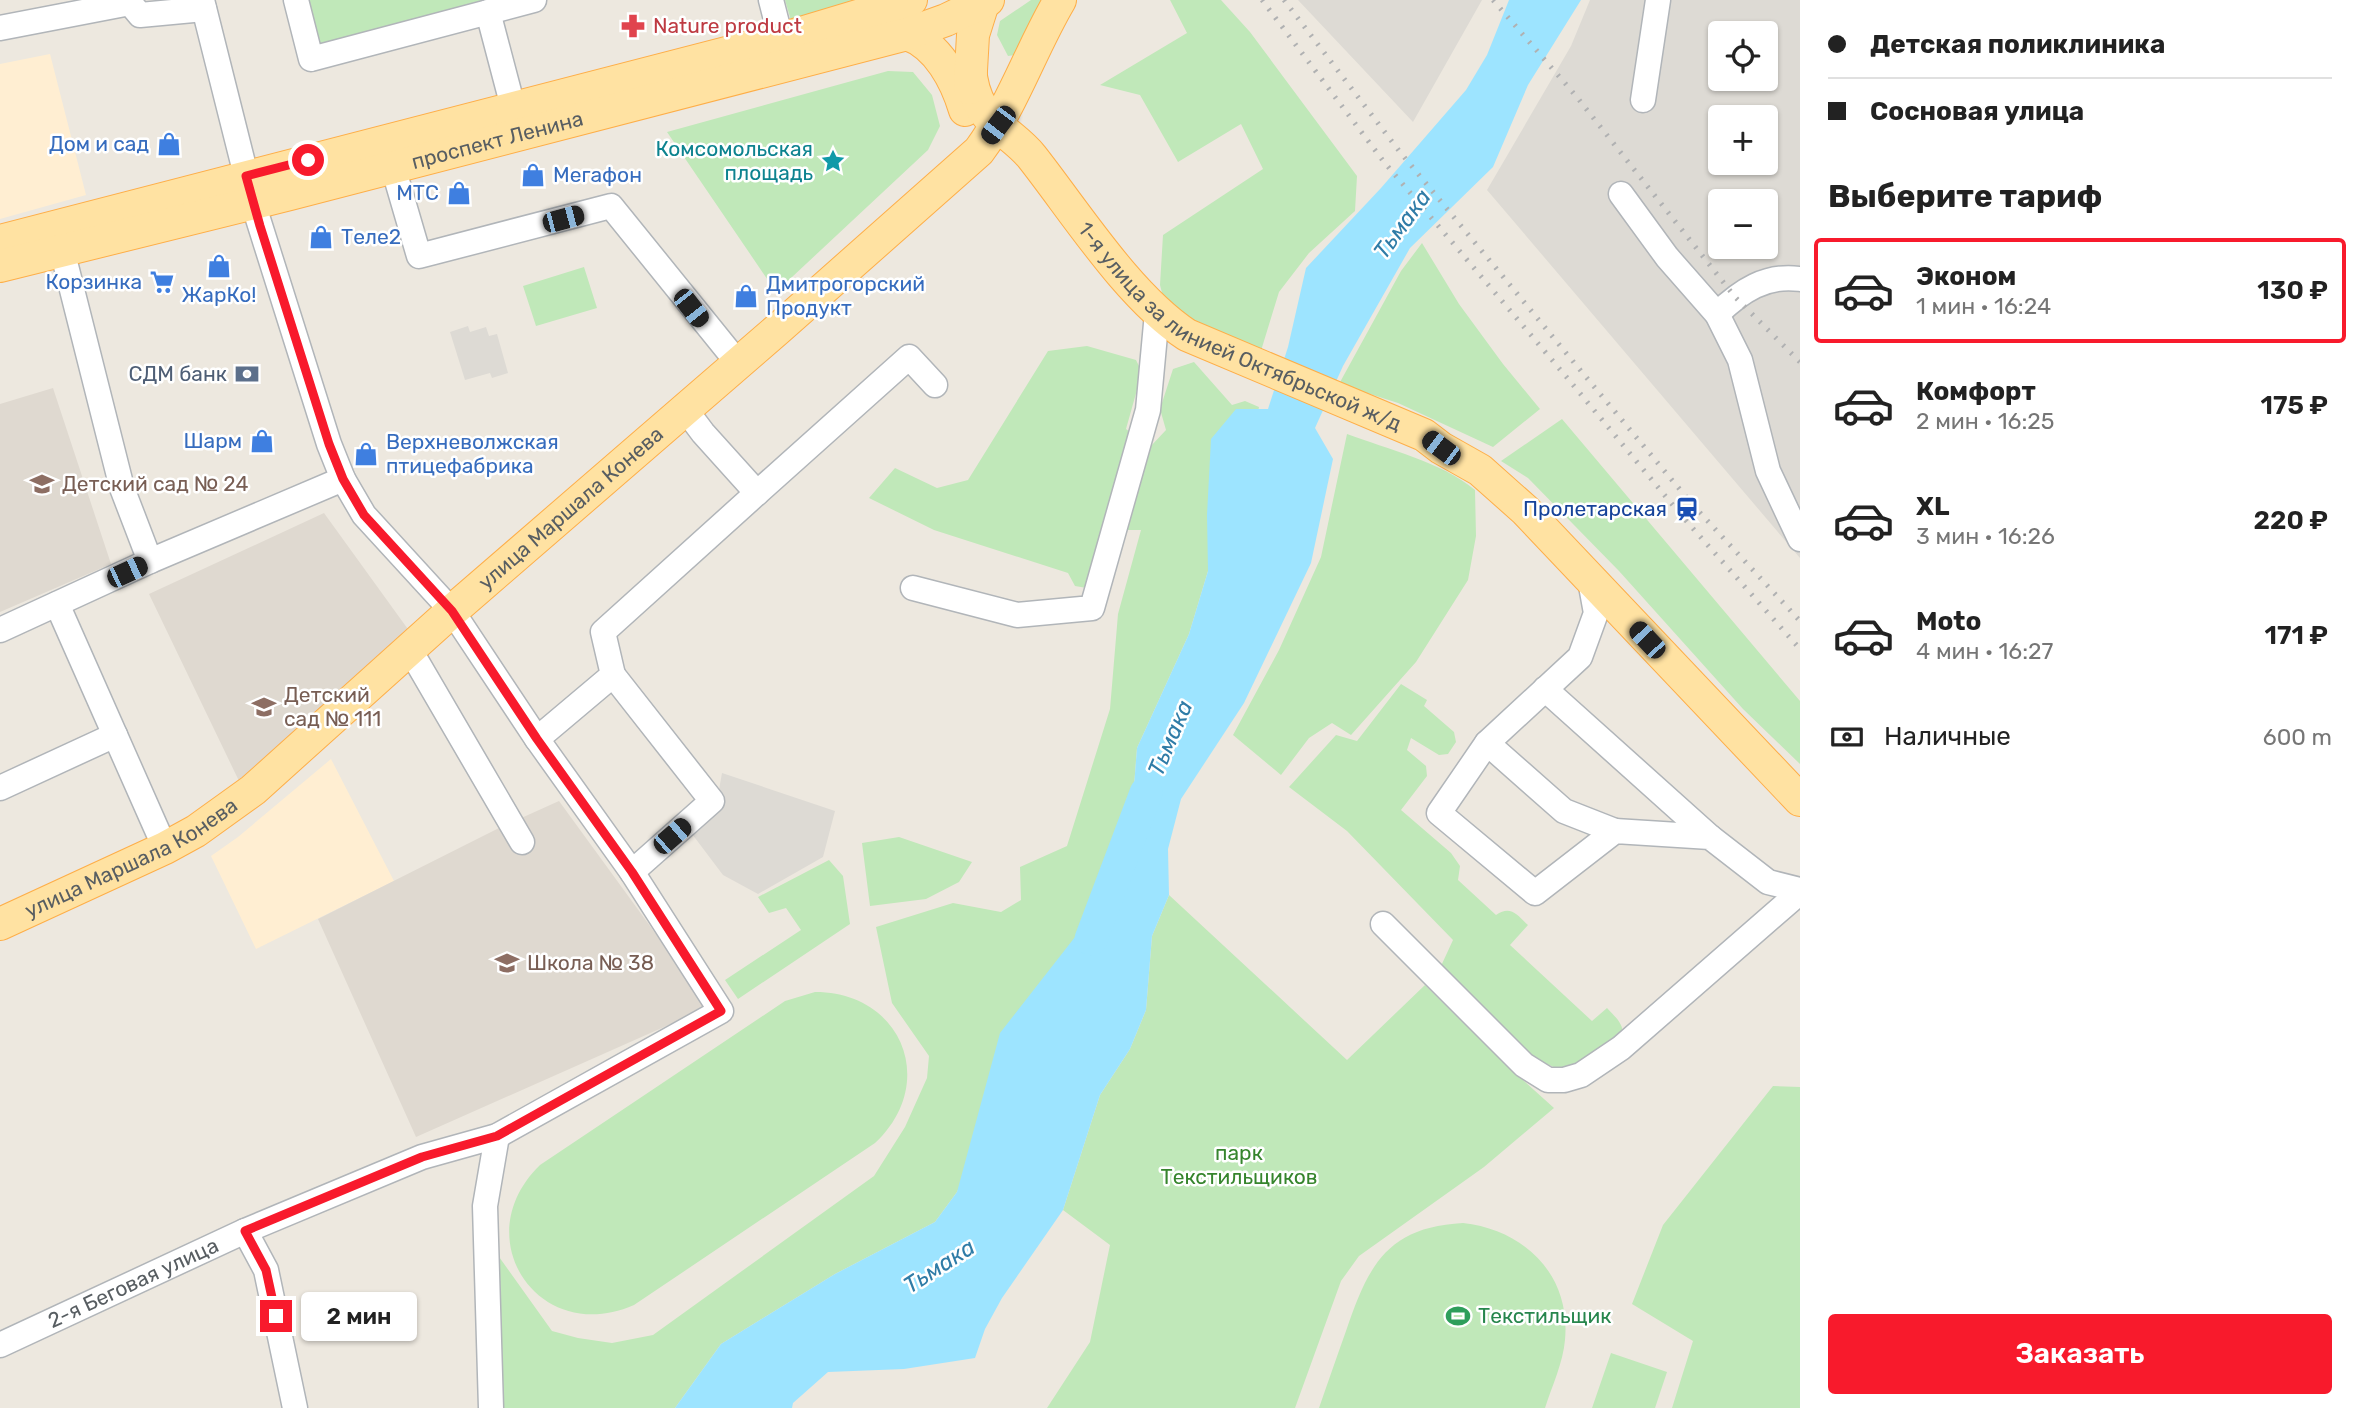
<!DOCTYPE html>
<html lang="ru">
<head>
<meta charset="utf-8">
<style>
	:root { --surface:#fff; --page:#f6f6f6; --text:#222; --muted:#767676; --line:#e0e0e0; --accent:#f81a2c }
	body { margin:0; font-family:Rubik,sans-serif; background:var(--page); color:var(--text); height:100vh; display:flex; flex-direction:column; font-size:26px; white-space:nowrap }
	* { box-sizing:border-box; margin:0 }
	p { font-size:23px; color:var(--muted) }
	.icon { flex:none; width:38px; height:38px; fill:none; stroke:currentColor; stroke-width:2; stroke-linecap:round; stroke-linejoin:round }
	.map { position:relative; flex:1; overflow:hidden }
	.side { display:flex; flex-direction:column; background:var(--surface); width:560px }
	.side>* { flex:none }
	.hud { display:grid; align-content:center; height:154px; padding:0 28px; background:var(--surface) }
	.tools { position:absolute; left:1708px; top:21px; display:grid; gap:14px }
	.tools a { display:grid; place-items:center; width:70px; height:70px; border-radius:7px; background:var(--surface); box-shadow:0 2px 5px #0004; font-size:35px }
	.end { position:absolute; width:32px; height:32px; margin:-16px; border:9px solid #f81a2c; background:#fff; box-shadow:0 0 0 4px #fff }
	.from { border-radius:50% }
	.bubble { position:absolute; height:49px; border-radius:7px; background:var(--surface); box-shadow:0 2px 5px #0004; font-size:23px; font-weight:600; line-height:49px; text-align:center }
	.car { position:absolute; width:21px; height:42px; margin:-21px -10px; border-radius:9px; box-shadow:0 0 5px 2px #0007; background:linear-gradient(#222 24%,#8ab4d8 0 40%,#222 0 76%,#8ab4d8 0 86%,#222 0) }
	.hud b { display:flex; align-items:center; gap:24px; height:66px; font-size:26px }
	.hud b+b { border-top:2px solid var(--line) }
	.hud i { width:18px; height:18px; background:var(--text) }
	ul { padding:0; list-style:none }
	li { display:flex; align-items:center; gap:21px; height:105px; margin:0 14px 10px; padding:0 14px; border:4px solid transparent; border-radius:7px }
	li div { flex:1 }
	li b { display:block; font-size:26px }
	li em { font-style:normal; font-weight:600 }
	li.on { border-color:var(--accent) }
	li>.icon { width:63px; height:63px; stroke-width:1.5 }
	h2 { padding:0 28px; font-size:32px; line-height:84px }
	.pay { display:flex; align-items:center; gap:18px; height:77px; padding:0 28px; font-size:26px }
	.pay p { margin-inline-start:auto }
	.cta { display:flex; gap:14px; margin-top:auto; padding:14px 28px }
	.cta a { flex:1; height:80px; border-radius:7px; background:var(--accent); color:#fff; font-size:28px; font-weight:600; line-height:80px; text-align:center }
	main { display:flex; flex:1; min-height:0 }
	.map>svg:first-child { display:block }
</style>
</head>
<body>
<main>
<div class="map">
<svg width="1800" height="1408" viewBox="0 0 1800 1408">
	<rect width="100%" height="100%" fill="#ede8df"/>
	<path fill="#ffeed2" d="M50,54l36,141 -86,24v-155z
		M331,759l63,122 -138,68 -45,-93 27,-19z"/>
	<path fill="#dddad4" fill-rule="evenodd" d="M1298,0h184l-69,122z
		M1590,0h210v558l-313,-368 84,-144zM1720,33h46v46h-46zM1720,117h46v46h-46zM1720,201h46v46h-46z
		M468,326l2,6 16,-5 3,9 8,-2 11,39 -16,5 -2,-5 -25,7 -15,-48z
		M722,773l113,38 -12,46 -65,37 -35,-19 -37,-49 31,-25z"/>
	<path fill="#dfd9d0" d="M53,388l58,176 -111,48v-208z
		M324,513l86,119 -171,149 -90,-187z
		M559,801l150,206 -293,130 -98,-218 179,-90z"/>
	<path fill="#c0e8b9" d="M298,0h217l-190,50 -15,-19z
		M785,0h71l-64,24z
		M1031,0h17l-33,55 -7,1 -11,-21 3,-14z
		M1170,0h51l29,32 107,144 -2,35 -46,42 -30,39 -19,62 -93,-42 -7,-27 3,-50 100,-66 -22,-45 -63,38 -38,-67 -40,-10 87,-52z
		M888,71l25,1 19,23 8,31 -12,24 -152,142 -109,-160z
		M1422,243l37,61 44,60 37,45 -47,38 -95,-44 -59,-19 62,-113z
		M584,267l13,41 -61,18 -13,-40z
		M1087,346l49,14 6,12 -16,57 24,18 16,-17 -6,-21 13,-40 21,-7 38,43 13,-4 14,6 -29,141 -22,23 -19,63 -52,114 -7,89 -23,59 -50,67 -100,229 -22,30 -100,52 -114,70 -46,64h-174l-4,-154 55,77 26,7 34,5 41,-8 221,-159 31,-49 22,-49 2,-22 -37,-53 -16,-76 77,-24 48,9 20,-12 -1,-33 47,-21 43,-137 8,-95 23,-84h-19l-29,59 -18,-3 -7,-13 -134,-43 -65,-32 26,-30 42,20 31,-8 80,-129z
		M1562,419l238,282v63l-57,-55 -124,-138 -91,-93 -27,-17z
		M1347,434c40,15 95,28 128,56l1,46 -8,44 -52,82 -65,73 -19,-12 -23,15 -28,37 -48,-40 46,-85 42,-93z
		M1401,684l26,16 -3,6 30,26 2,10 -8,12 -9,1 -28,-17 -4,12 19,16 1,10 -26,34 50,43 9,13 -2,14 38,35c15,-10 21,0 32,10l-18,20 82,76 15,-13c9,10 17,15 16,30l-19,15 -44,17 -34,-16 -85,-88 12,-26 -106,-109 -58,-44 47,-52 21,6z
		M899,837l73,25 -13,20 -33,17 -56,7 -8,-63z
		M829,860l14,16 7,48 -112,75 -13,-19 76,-50 -15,-22 -17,5 -11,-16z
		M1169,895l178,165 78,-75 77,76 52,47 -70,59 -125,89 -18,25 -46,127h-248l43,-66 20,-97 -47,-35 37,-115 30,-46 16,-39 6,-74z
		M815,992c87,0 124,91 60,151l-241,162c-95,42 -169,-67 -94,-140l245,-164z
		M1773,1086l27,1v321h-128l21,-67 -61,-37 31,-79z
		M1463,1223c62,7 108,52 102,117 -2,23 -13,46 -20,68h-226c9,-26 18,-52 27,-77 22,-65 41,-104 117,-108z
		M1611,1353l56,19 -12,36h-63z"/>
	<path fill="#9de4ff" d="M1509,0h72l-53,85 -35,82 -83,81 -67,118 -28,62 18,31 -22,104 -67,140 -63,96 -13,50 1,46 -17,41 -6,74 -16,39 -30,46 -37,115 -61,88 -17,31 -10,29 -71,11 -76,3 -35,31 -1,5h-117l46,-64 114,-70 100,-52 22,-30 43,-159 107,-137 23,-59 7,-89 52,-114 19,-63 -1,-56 4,-76 25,-30h32l20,-62 18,-79 75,-80 85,-98 21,-35z"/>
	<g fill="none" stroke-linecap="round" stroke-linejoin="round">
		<path stroke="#9de4ff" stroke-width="33" d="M1091,939l55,-146"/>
		<g stroke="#b1b5b9" stroke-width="27">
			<g id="minor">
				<path d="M296,0l15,59 223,-59"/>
				<path d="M771,0l10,39"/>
				<path d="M130,3l10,12 64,-6"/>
				<path d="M488,12l25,95"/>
				<path d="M0,28l130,-25"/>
				<path d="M1643,100l15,-100"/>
				<path d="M393,167l26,89 192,-50 127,157"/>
				<path d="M1621,194l46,63 50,57 23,46 28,111 32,68"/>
				<path d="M62,250l60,238 28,73"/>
				<path d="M1717,314c24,-23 49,-40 83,-35"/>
				<path d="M757,493l152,-136 26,28"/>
				<path d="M1590,580l6,33 -16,44 -93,86 -48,70 96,80 80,-62 95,6 58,45 32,8"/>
				<path d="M913,588l104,27 75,-7 56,-198 9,-97"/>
				<path d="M57,604l108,244"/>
				<path d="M0,630l150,-69 193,-82"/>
				<path d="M410,650l112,192"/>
				<path d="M613,675l99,126 -80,71"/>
				<path d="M1545,689l165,148"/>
				<path d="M537,739l76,-64 -10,-43 154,-139 -54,-60 -18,-24"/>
				<path d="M1487,743l77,68 51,20"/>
				<path d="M0,788l115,-53"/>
				<path d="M1383,924l141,141 24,15h16l17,-5 40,-27 179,-156"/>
				<path d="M245,1231l21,39 29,138"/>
				<path id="s1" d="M0,1345l245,-114 177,-74 75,-21 224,-125 -89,-139 -95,-133 -85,-128 -88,-96 -21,-36 -14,-35 -76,-241 -51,-203"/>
				<path d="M491,1408l-6,-202 12,-70"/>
			</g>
		</g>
		<g stroke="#feae48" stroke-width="34">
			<g id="major">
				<path d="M907,34c31,11 49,46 58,76"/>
				<path id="s2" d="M970,67c1,15 4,28 12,41 13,20 36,31 50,49 44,56 96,139 155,178l237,100 17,13 39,22 45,40 275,290"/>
				<path d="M970,88l3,-53 11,-35"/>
				<path d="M0,241l781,-202 130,-39"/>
				<path id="s3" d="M0,266l290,-72 617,-160 39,-14 42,-20"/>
				<path id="s4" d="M0,924l165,-76 31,-17 57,-41 199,-179 326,-282 201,-178c34,-46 52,-102 81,-151"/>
			</g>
		</g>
		<use href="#minor" stroke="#fff" stroke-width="24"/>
		<use href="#major" stroke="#ffe2a2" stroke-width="32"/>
		<path stroke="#b0b1b2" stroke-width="5" stroke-dasharray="2 9" stroke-linecap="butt" d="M1262,0l122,162 185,218 112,135 119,134
			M1284,0l116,152 181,219 111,133 108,117
			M1493,0l83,96 159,201 65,65"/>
	</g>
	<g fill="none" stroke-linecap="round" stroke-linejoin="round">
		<path stroke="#f81a2c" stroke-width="9" d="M276,1316l-10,-46 -21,-39 177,-74 75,-21 224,-125 -89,-139 -95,-133 -85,-128 -88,-96 -21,-36 -14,-35 -69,-218 -14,-50 62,-16"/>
	</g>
	<defs>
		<g id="pharmacy-bare" transform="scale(1.89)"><path d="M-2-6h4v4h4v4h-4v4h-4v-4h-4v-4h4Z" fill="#e0444e" stroke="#fff" stroke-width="2.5" paint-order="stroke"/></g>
		<g id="shop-bare" transform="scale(1.89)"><path d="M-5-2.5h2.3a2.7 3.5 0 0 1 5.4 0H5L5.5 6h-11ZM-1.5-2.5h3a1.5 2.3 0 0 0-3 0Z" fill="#3f7fe0" stroke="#fff" stroke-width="2.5" paint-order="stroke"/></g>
		<g id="sight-bare" transform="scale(1.89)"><path d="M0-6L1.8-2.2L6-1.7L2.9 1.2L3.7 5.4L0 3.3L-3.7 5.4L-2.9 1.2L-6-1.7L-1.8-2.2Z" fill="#0f9aa8" stroke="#fff" stroke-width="2.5" paint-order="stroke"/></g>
		<g id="supermarket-bare" transform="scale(1.89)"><path d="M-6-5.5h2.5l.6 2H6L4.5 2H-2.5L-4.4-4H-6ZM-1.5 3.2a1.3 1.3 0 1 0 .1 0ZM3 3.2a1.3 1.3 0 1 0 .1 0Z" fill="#3f7fe0" stroke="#fff" stroke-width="2.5" paint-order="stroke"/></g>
		<g id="bank-bare" transform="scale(1.89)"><path d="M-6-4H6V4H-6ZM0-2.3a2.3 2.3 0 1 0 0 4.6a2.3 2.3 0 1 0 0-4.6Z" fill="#5c6f8a" stroke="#fff" stroke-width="2.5" paint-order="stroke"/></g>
		<g id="school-bare" transform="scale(1.89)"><path d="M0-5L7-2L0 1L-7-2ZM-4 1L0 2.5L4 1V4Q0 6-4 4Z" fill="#8d6e63" stroke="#fff" stroke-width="2.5" paint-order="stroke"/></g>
		<g id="station-bare" transform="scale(1.89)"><path d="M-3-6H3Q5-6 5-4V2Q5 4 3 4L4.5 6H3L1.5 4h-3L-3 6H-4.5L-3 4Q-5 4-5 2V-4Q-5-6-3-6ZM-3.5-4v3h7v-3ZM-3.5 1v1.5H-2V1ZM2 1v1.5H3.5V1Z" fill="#1a4fb4" stroke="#fff" stroke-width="2.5" paint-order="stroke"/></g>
		<g id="stadium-bare" transform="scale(1.89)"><path d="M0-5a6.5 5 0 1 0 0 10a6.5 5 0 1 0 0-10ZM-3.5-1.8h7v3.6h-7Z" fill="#2e9e5b" stroke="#fff" stroke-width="2.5" paint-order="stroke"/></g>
	</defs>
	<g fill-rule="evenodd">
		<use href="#pharmacy-bare" x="633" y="26"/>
		<use href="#shop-bare" x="169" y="144"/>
		<use href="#sight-bare" x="833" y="161"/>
		<use href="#shop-bare" x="533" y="175"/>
		<use href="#shop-bare" x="459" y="193"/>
		<use href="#shop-bare" x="321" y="237"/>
		<use href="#shop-bare" x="219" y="266"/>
		<use href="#supermarket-bare" x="162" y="282"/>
		<use href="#shop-bare" x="746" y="296"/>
		<use href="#bank-bare" x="247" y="374"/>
		<use href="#shop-bare" x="262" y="441"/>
		<use href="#shop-bare" x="366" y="454"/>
		<use href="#school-bare" x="42" y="484"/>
		<use href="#station-bare" x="1687" y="509"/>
		<use href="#school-bare" x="264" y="707"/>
		<use href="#school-bare" x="507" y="963"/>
		<use href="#stadium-bare" x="1458" y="1316"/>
	</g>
	<g text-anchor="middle" stroke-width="5" stroke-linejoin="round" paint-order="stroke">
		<g font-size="21" fill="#be3a42" stroke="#fff" text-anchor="start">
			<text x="653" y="33">Nature product</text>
		</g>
		<g font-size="21" fill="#585e62" stroke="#fff">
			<text dy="7" stroke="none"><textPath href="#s3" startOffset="513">проспект Ленина</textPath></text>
			<text dy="7" stroke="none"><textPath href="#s2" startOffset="390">1-я улица за линией Октябрьской ж/д</textPath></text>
			<text dy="7" stroke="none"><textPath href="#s4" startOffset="712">улица Маршала Конева</textPath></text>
			<text dy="7" stroke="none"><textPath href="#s4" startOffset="147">улица Маршала Конева</textPath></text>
			<text dy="7" stroke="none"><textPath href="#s1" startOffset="147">2-я Беговая улица</textPath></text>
		</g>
		<g font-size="21" fill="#366cbe" stroke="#fff" text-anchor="end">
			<text x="149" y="151">Дом и сад</text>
			<text x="553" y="182" text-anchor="start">Мегафон</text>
			<text x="439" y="200">МТС</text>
			<text x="341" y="244" text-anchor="start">Теле2</text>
			<text x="142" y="289">Корзинка</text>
			<text x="766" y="291" text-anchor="start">Дмитрогорский<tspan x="766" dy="24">Продукт</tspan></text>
			<text x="219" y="302" text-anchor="middle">ЖарКо!</text>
			<text x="242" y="448">Шарм</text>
			<text x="386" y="449" text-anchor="start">Верхневолжская<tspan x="386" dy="24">птицефабрика</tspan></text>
		</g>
		<g font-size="21" fill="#0d838f" stroke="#fff" text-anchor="end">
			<text x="813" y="156">Комсомольская<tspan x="813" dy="24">площадь</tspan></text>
		</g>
		<g font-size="21" fill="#4e5e75" stroke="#fff" text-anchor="end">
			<text x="227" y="381">СДМ банк</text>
		</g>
		<g font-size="21" fill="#785e54" stroke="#fff" text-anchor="start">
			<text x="62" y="491">Детский сад № 24</text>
			<text x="284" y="702">Детский<tspan x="284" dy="24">сад № 111</tspan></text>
			<text x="527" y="970">Школа № 38</text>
		</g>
		<g font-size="21" fill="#164399" stroke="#fff" text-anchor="end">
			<text x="1667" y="516">Пролетарская</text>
		</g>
		<g font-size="21" fill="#36852d" stroke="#fff">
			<text x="1239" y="1160">парк<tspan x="1239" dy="24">Текстильщиков</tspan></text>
		</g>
		<g font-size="21" fill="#27864d" stroke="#fff" text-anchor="start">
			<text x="1478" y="1323">Текстильщик</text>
		</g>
		<g font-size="23" font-style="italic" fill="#2f7ca7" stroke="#fff">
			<text transform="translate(1402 224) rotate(-54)" y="8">Тьмака</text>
			<text transform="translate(1170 738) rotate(-67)" y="8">Тьмака</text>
			<text transform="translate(939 1266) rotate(-33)" y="8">Тьмака</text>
		</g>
	</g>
</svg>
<div class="tools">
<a><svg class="icon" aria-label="locate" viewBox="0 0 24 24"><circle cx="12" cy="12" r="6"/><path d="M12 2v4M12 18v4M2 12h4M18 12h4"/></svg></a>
<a>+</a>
<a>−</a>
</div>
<i class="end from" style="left:308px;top:160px"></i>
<i class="end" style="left:276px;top:1316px"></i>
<div class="bubble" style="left:301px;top:1292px;width:116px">2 мин</div>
<i class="car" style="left:998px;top:125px;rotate:217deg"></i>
<i class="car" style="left:563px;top:219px;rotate:75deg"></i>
<i class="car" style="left:691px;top:308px;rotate:142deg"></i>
<i class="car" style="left:1441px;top:448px;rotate:307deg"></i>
<i class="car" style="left:127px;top:572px;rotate:65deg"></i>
<i class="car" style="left:1647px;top:640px;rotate:317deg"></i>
<i class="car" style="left:672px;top:836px;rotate:49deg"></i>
</div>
<section class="side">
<div class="hud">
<b><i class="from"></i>Детская поликлиника</b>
<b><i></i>Сосновая улица</b>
</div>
<h2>Выберите тариф</h2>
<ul>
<li class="on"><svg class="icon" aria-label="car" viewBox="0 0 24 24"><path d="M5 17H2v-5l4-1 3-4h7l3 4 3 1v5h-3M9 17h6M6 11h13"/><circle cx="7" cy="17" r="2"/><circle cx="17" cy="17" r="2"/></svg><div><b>Эконом</b><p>1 мин · 16:24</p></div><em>130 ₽</em></li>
<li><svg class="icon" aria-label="car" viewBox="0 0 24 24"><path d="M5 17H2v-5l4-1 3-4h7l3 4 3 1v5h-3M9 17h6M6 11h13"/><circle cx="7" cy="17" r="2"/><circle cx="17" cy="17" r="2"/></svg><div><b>Комфорт</b><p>2 мин · 16:25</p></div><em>175 ₽</em></li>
<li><svg class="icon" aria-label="car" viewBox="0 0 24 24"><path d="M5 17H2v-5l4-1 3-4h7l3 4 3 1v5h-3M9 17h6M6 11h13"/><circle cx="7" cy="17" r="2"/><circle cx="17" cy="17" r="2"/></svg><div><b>XL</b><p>3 мин · 16:26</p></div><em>220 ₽</em></li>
<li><svg class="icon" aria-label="car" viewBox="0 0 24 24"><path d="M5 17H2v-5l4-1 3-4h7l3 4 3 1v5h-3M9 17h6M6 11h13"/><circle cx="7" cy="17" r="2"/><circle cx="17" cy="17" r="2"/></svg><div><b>Moto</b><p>4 мин · 16:27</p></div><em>171 ₽</em></li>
</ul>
<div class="pay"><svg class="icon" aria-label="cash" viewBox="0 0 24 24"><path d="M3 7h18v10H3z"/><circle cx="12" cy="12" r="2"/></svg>Наличные<p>600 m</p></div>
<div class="cta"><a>Заказать</a></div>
</section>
</main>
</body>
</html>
